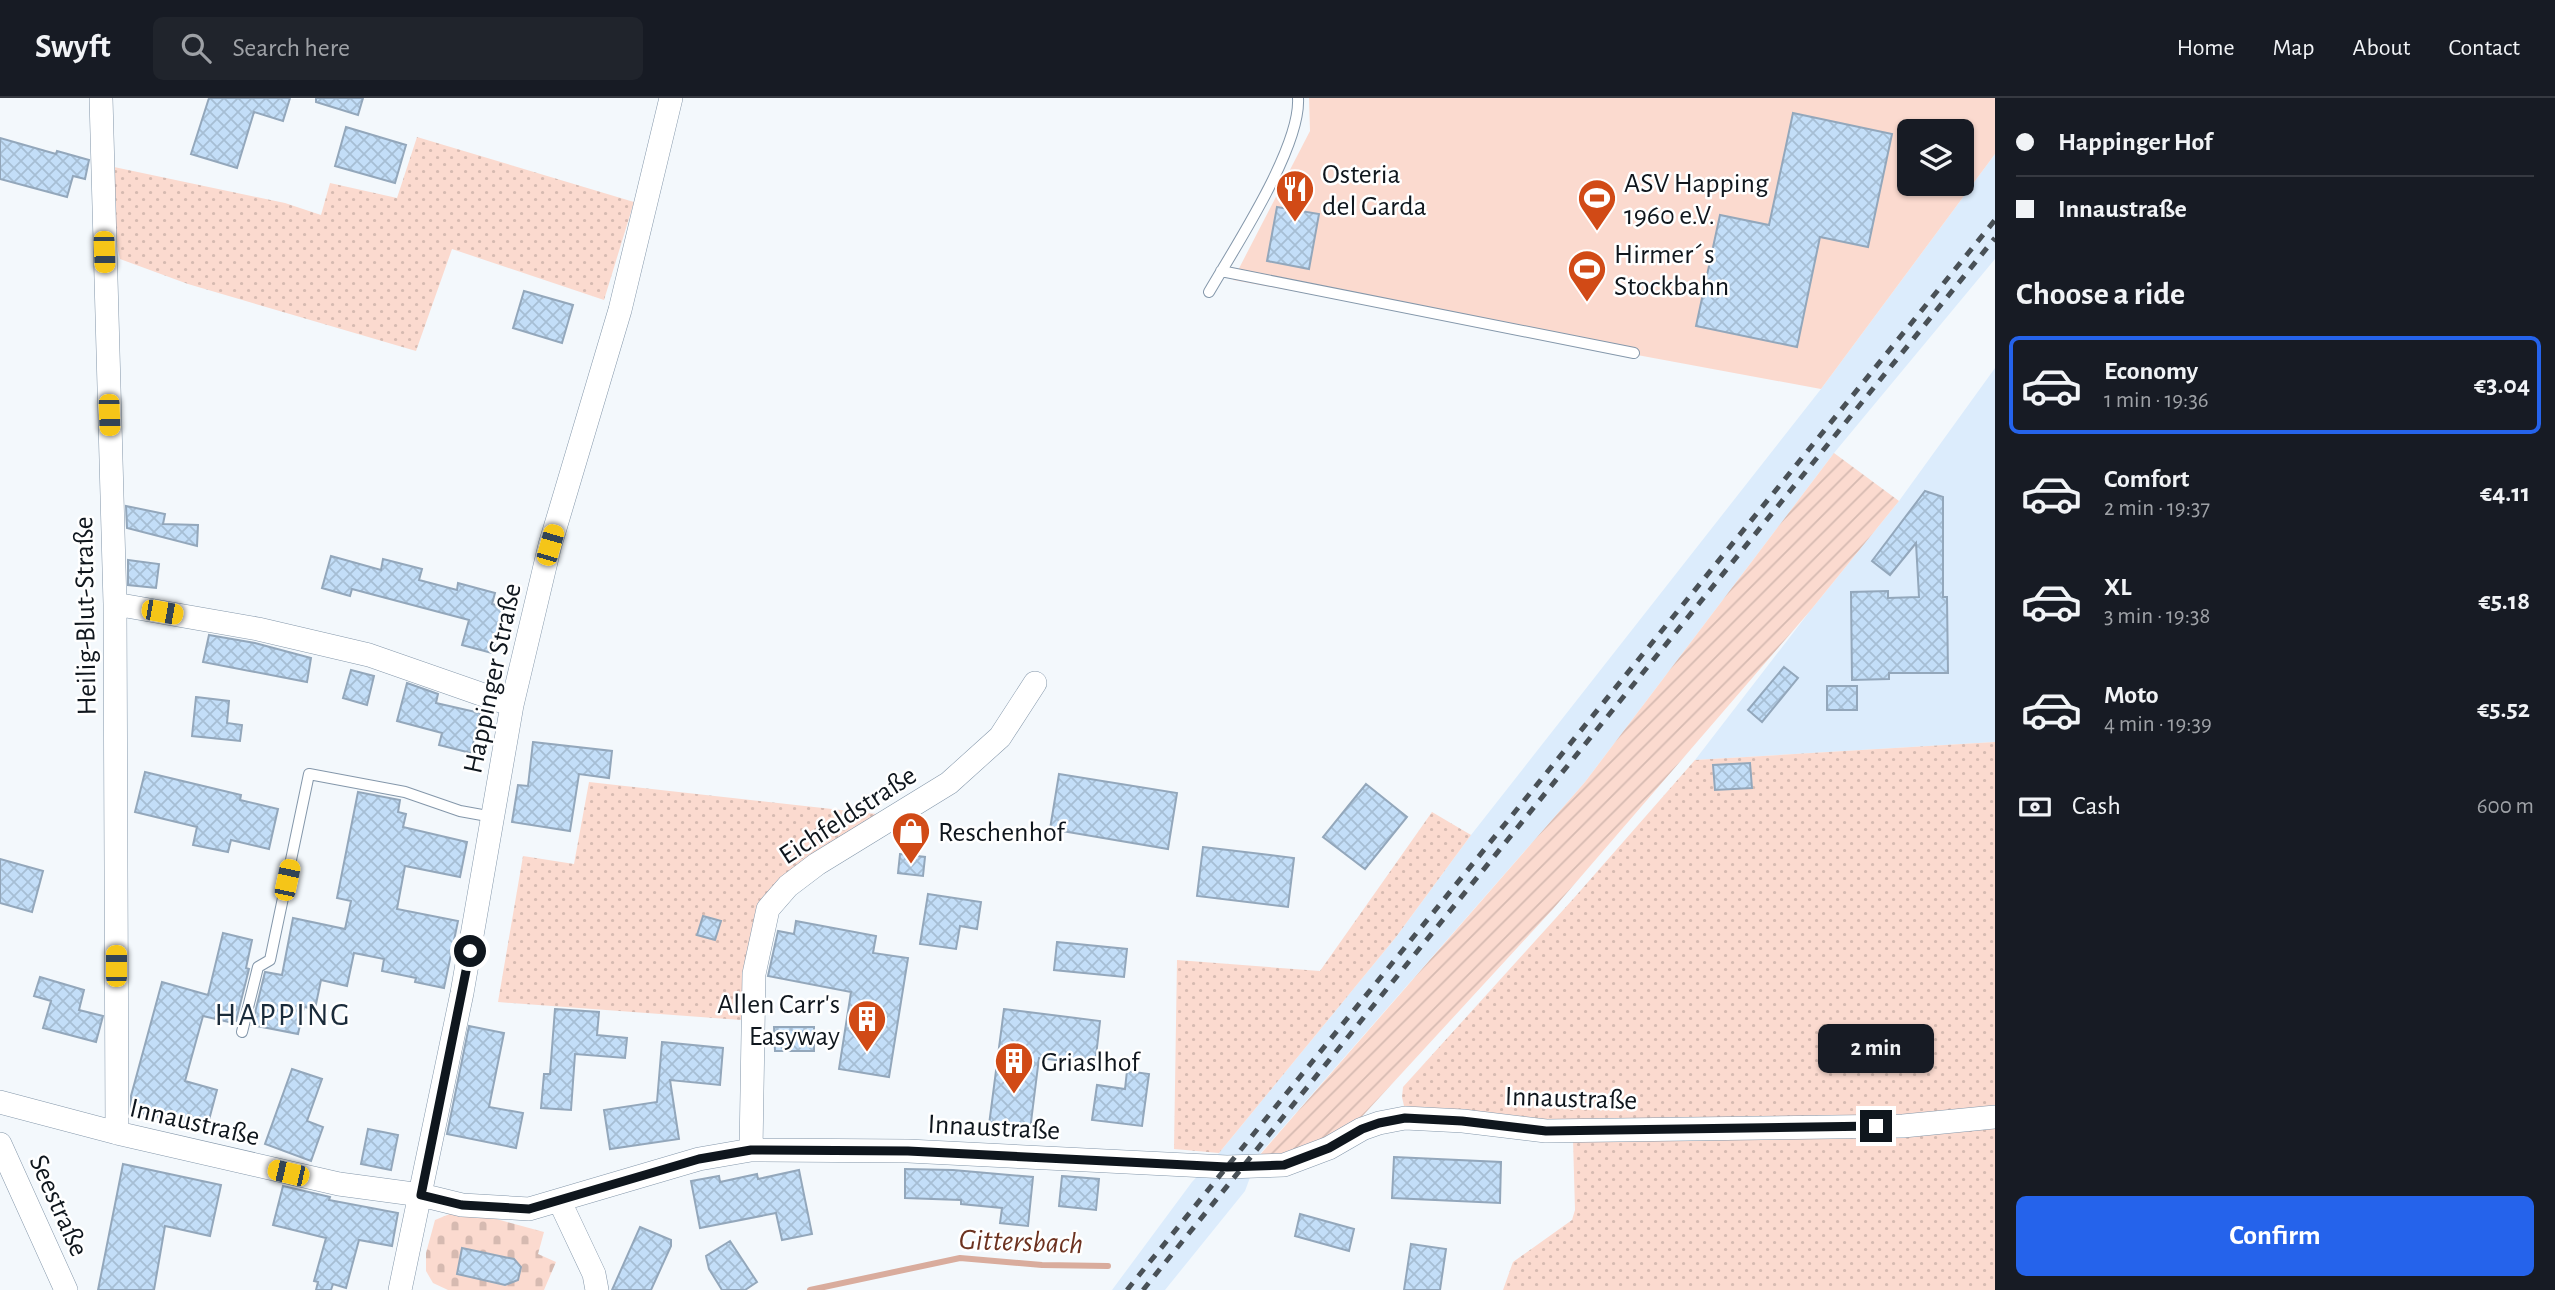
<!DOCTYPE html>
<html lang="en">
<head>
<meta charset="utf-8">
<style>
	:root { --surface:#171b24; --page:#20242c; --text:#f1f3f6; --muted:#9ea1a6; --line:#363941; --accent:#2563eb }
	body { margin:0; font-family:"Alegreya Sans",sans-serif; background:var(--page); color:var(--text); height:100vh; display:flex; flex-direction:column; font-size:26px; white-space:nowrap }
	* { box-sizing:border-box; margin:0 }
	p { font-size:23px; color:var(--muted) }
	.icon { flex:none; width:38px; height:38px; fill:none; stroke:currentColor; stroke-width:2; stroke-linecap:round; stroke-linejoin:round }
	.map { position:relative; flex:1; overflow:hidden }
	.side { display:flex; flex-direction:column; background:var(--surface); width:560px }
	.side>* { flex:none }
	.guide { display:grid; align-content:center; height:154px; padding:0 21px; background:var(--surface) }
	.tools { position:absolute; left:1897px; top:21px; display:grid; gap:14px }
	.tools a { display:grid; place-items:center; width:77px; height:77px; border-radius:10px; background:var(--surface); box-shadow:0 2px 5px #0004; font-size:35px }
	.end { position:absolute; width:32px; height:32px; margin:-16px; border:9px solid #0f161d; background:#fff; box-shadow:0 0 0 4px #fff }
	.from { border-radius:50% }
	.bubble { position:absolute; height:49px; border-radius:10px; background:var(--surface); box-shadow:0 2px 5px #0004; font-size:23px; font-weight:700; line-height:49px; text-align:center }
	.car { position:absolute; width:21px; height:42px; margin:-21px -10px; border-radius:9px; box-shadow:0 0 5px 2px #0007; background:linear-gradient(#f5c518 24%,#345 0 40%,#f5c518 0 76%,#345 0 86%,#f5c518 0) }
	.guide b { display:flex; align-items:center; gap:24px; height:66px; font-size:26px }
	.guide b+b { border-top:2px solid var(--line) }
	.guide i { width:18px; height:18px; background:var(--text) }
	ul { padding:0; list-style:none }
	li { display:flex; align-items:center; gap:21px; height:98px; margin:0 14px 10px; padding:0 7px; border:4px solid transparent; border-radius:10px }
	li div { flex:1 }
	li b { display:block; font-size:26px }
	li em { font-style:normal; font-weight:700 }
	li.active { border-color:var(--accent) }
	li>.icon { width:63px; height:63px; stroke-width:1.5 }
	h2 { padding:0 21px; font-size:32px; line-height:84px }
	.pay { display:flex; align-items:center; gap:18px; height:77px; padding:0 21px; font-size:26px }
	.pay p { margin-inline-start:auto }
	.primary-button { display:flex; gap:14px; margin-top:auto; padding:14px 21px }
	.primary-button a { flex:1; height:80px; border-radius:10px; background:var(--accent); color:#fff; font-size:28px; font-weight:700; line-height:80px; text-align:center }
	header { display:flex; align-items:center; gap:42px; box-sizing:border-box; height:98px; padding:0 35px; background:var(--surface); border-bottom:2px solid var(--line) }
	header strong { font-size:33px }
	nav { display:flex; gap:38px; margin-inline-start:auto; font-size:24px }
	.search { width:490px; height:63px; background:var(--page); display:flex; align-items:center; gap:18px; box-sizing:border-box; padding:0 24px; border-radius:10px; color:var(--muted); font-size:26px }
	main { display:flex; flex:1; min-height:0 }
	.map>svg:first-child { display:block }
</style>
</head>
<body>
<header>
<strong>Swyft</strong>
<div class="search"><svg class="icon" aria-label="search" viewBox="0 0 24 24"><circle cx="10" cy="10" r="6"/><path d="M15 15l6 6"/></svg>Search here</div>
<nav><a>Home</a><a>Map</a><a>About</a><a>Contact</a></nav>
</header>
<main>
<div class="map">
<svg width="1995" height="1192" viewBox="0 0 1995 1192">
	<defs>
		<pattern id="grass-dots" width="8" height="8" patternUnits="userSpaceOnUse" patternTransform="scale(1.75)"><rect width="8" height="8" fill="#fbdacf"/><path d="M2 2h.1M6 6h.1" fill="none" stroke="#d6bab1" stroke-width="1.8" stroke-linecap="round"/></pattern>
		<pattern id="cemetery-stones" width="16" height="16" patternUnits="userSpaceOnUse" patternTransform="scale(1.75)"><rect width="16" height="16" fill="#fbdacf"/><path d="M2 7V4a2 2 0 0 1 4 0v3zM10 15v-3a2 2 0 0 1 4 0v3z" fill="#d6bab1"/></pattern>
		<pattern id="garden-furrows" width="10" height="10" patternUnits="userSpaceOnUse" patternTransform="scale(1.75)"><rect width="10" height="10" fill="#fbdacf"/><path d="M-1 1l2-2M0 10L10 0M9 11l2-2" fill="none" stroke="#d6bab1"/></pattern>
		<pattern id="building-cross-hatch" width="8" height="8" patternUnits="userSpaceOnUse" patternTransform="scale(1.75)"><rect width="8" height="8" fill="#c3def8"/><path d="M0 0l8 8M0 8l8-8" fill="none" stroke="#a6bed4"/></pattern>
	</defs>
	<rect width="100%" height="100%" fill="#f3f8fc"/>
	<path fill="#dcecfc" d="M1995,56v105l-161,194 -249,329 -327,374 -13,35 -80,99h-53l80,-108 27,-29 177,-216 75,-102 350,-446z
		M1995,270v374l-300,18 115,-149 89,-110z"/>
	<path fill="url(#grass-dots)" d="M417,39l217,65 -30,98 -152,-51 -36,102 -228,-67 -68,-25 -9,-39 3,-53 171,36 36,12 9,-32 67,15z
		M1995,644v367l-66,6 -317,10 -203,-15 -5,-4 -2,-9 1,-10 171,-189 121,-138z
		M589,684l297,33 -124,94 -21,111 -243,-18 25,-146 51,8z
		M1432,714l39,23 -75,102 -177,216 -45,-4 3,-189 143,11z
		M1995,1028v164h-492l10,-28 59,-42 3,-10 -2,-71z"/>
	<path fill="url(#cemetery-stones)" d="M452,1115l26,1 66,18 -6,22 18,8 -12,28h-96l-15,-7 -7,-12v-18l9,-33z"/>
	<path fill="url(#garden-furrows)" d="M1834,355l65,48 -89,110 -257,298 -197,214 -70,32 -28,2 327,-375z"/>
	<path fill="#fbdacf" fill-rule="evenodd" d="M1309,0h686v56l-174,235 -588,-109 77,-149zM1909,33h53v53h-53z"/>
	<g fill="none" stroke-linecap="round" stroke-linejoin="round">
		<path stroke="#d9ac9d" stroke-width="6" d="M810,1192l150,-32 82,7 66,1"/>
	</g>
	<path fill="url(#building-cross-hatch)" stroke="#93a7bb" stroke-width="2" d="M209,0h81l-7,23 -29,-9 -17,56 -46,-14z
		M316,0h47l-5,17 -42,-13z
		M1793,15l99,21 -24,113 -48,-10 -23,110 -101,-21 24,-111 49,10z
		M346,29l60,18 -11,38 -60,-17z
		M0,40l56,16 1,-3 32,9 -4,19 -12,-3 -6,21 -67,-18z
		M1277,109l42,7 -10,55 -42,-8z
		M524,193l49,14 -11,38 -49,-15z
		M1925,393l18,6v100h4l1,76h-59v6l-37,1 -1,-88 37,-1v7l31,-1 -3,-54 -26,32 -18,-14z
		M126,408l39,8 -2,10 35,1 -1,21 -70,-18z
		M331,458l50,14 2,-11 39,10 -3,11 38,10 1,-7 37,10 -3,11 13,3 -13,46 -30,-8 7,-25 -117,-31 -2,7 -28,-8z
		M128,462l31,4 -3,24 -28,-3z
		M209,537l46,8 56,15 -4,24 -104,-20z
		M1784,569l14,11 -36,44 -14,-12z
		M351,572l23,6 -7,29 -24,-7z
		M407,585l31,11 -2,9 44,10 -9,40 -32,-8 3,-12 -45,-12z
		M1827,588h30v24h-30z
		M196,599l33,4 -2,22 15,2 -2,16 -48,-5z
		M533,644l79,9 -3,27 -30,-4 -9,57 -58,-9 6,-37 10,1z
		M1750,665l2,25 -37,2 -2,-25z
		M145,674l96,23 -1,5 38,9 -9,40 -38,-9 -3,12 -35,-7 4,-18 -62,-15z
		M1059,676l118,19 -9,56 -118,-20z
		M1366,686l41,33 -42,52 -42,-32z
		M358,694l42,8 -2,12 8,2 -3,13 64,15 -7,35 -55,-11 -8,43 61,12 -14,67 -29,-6 1,-4 -34,-7 2,-12 -30,-6 -7,33 -26,-6 -6,29 -11,-2 -6,27 -46,-9 13,-53 17,3 11,-57 52,11 6,-28 -14,-3z
		M1203,749l91,11 -6,49 -91,-11z
		M900,756l25,3 -2,19 -25,-3z
		M0,761l43,12 -11,41 -32,-9z
		M928,796l53,8 -4,27 -17,-3 -4,23 -36,-5z
		M703,818l18,5 -6,19 -18,-5z
		M796,823l80,15 -3,17 35,5 -19,119 -50,-8 12,-77 -83,-16 10,-45 16,3z
		M223,835l29,7 -6,28 3,1 -13,52h-3v2l-30,-7 -18,65 32,9 -11,41 -75,-21v-14l31,-114 46,13z
		M1057,844l70,7 -3,28 -70,-7z
		M40,879l44,13 -5,20 24,6 -7,26 -53,-14 8,-27 -17,-5z
		M555,911l44,3 -2,23 30,3 -2,20 -50,-4 -4,56 -30,-2 3,-34h6z
		M1004,911l96,12 -5,44 -56,-7 -9,72 -41,-5z
		M469,928l35,7 -15,74 34,6 -7,35 -69,-14z
		M774,929h40v24h-39z
		M662,944l61,6 -3,37 -50,-5 9,59 -69,10 -6,-39 53,-8z
		M292,971l30,10 -15,42 16,6 -12,34 -46,-17z
		M1127,973l22,3 -7,52 -50,-6 5,-35 28,4z
		M368,1031l30,6 -7,35 -30,-6z
		M1394,1059l107,5 -1,41 -108,-5z
		M123,1066l98,21 -11,51 -45,-10 -11,64h-56z
		M905,1071l48,1 80,7 -5,49 -28,-3 2,-15 -41,-4v-4l-56,-2z
		M799,1072l13,64 -30,6 -6,-27 -76,15 -9,-47 28,-5 1,6 37,-8 1,5z
		M1062,1078l37,3 -3,31 -37,-4z
		M283,1088l47,11 -1,3 69,13 -6,33 -33,-6 -13,48 -13,-4 -2,6h-15l2,-8 -4,-1 12,-43 -53,-13z
		M1300,1116l54,15 -5,22 -54,-15z
		M640,1129l31,13v6l-20,44h-39z
		M730,1143l27,41 -12,8h-23l-13,-21 -3,-13z
		M1411,1146l35,5 -6,41h-36z
		M462,1150l52,11 7,8 -3,13 -13,5 -48,-11z"/>
	<g fill="none" stroke-linecap="round" stroke-linejoin="round">
		<g stroke="#8497aa" stroke-width="12">
			<path id="service" d="M1221,173l413,82
				M1209,194c26,-45 92,-145 89,-194
				M242,934l16,-65 12,-7 39,-186 96,18 55,19 33,6"/>
		</g>
		<g stroke="#8497aa" stroke-width="24">
			<path id="minor" d="M101,0l14,506 2,529
				M115,506l143,25 111,26 143,50
				M0,1004l117,31 222,51 82,11 41,10 67,4 170,-50 52,-9 157,1 319,16 57,-2 45,-17 33,-19 17,-6 26,-5 58,3 83,10 357,-5 92,-9
				M0,1046l66,146
				M751,1052l3,-176 14,-65 20,-23 29,-22 132,-81 51,-46 35,-54
				M560,1104l34,72 3,16
				M400,1192l62,-297 50,-288 38,-160 70,-235 51,-212"/>
		</g>
		<use href="#service" stroke="#fff" stroke-width="10"/>
		<use href="#minor" stroke="#fff" stroke-width="23"/>
		<path stroke="#495056" stroke-width="5" stroke-dasharray="9 9" stroke-linecap="butt" d="M1127,1192l868,-1070
			M1143,1192l852,-1052"/>
	</g>
	<g fill="none" stroke-linecap="round" stroke-linejoin="round">
		<path stroke="#0f161d" stroke-width="9" d="M470,853l-49,244 41,10 67,4 170,-50 52,-9 157,1 319,16 57,-2 45,-17 33,-19 17,-6 26,-5 57,3 84,10 330,-5"/>
	</g>
	<defs>
		<g id="restaurant-pin" transform="scale(2.0125)"><path d="M0 17L-7.5 6A9.5 9.5 0 1 1 7.5 6Z" fill="#d14a16" stroke="#fff"/><path d="M-5-6h1v4h1v-4h1v4h1v-4h1v5L-1.5 .5V6h-2V.5L-5-1ZM5-6V6H3V1.5H1.5Q1.5-4 5-6Z" fill="#fff"/></g>
		<g id="stadium-pin" transform="scale(2.0125)"><path d="M0 17L-7.5 6A9.5 9.5 0 1 1 7.5 6Z" fill="#d14a16" stroke="#fff"/><path d="M0-5a6.5 5 0 1 0 0 10a6.5 5 0 1 0 0-10ZM-3.5-1.8h7v3.6h-7Z" fill="#fff"/></g>
		<g id="shop-pin" transform="scale(2.0125)"><path d="M0 17L-7.5 6A9.5 9.5 0 1 1 7.5 6Z" fill="#d14a16" stroke="#fff"/><path d="M-5-2.5h2.3a2.7 3.5 0 0 1 5.4 0H5L5.5 6h-11ZM-1.5-2.5h3a1.5 2.3 0 0 0-3 0Z" fill="#fff"/></g>
		<g id="building-pin" transform="scale(2.0125)"><path d="M0 17L-7.5 6A9.5 9.5 0 1 1 7.5 6Z" fill="#d14a16" stroke="#fff"/><path d="M-4-6H4V6H1V3H-1V6H-4ZM-2.5-4.3h1.7v1.8h-1.7ZM.8-4.3h1.7v1.8H.8ZM-2.5-1h1.7V.8h-1.7ZM.8-1h1.7V.8H.8Z" fill="#fff"/></g>
	</defs>
	<g fill-rule="evenodd">
		<use href="#restaurant-pin" x="1295" y="91"/>
		<use href="#stadium-pin" x="1597" y="100"/>
		<use href="#stadium-pin" x="1587" y="171"/>
		<use href="#shop-pin" x="911" y="733"/>
		<use href="#building-pin" x="867" y="921"/>
		<use href="#building-pin" x="1014" y="963"/>
	</g>
	<g text-anchor="middle" stroke-width="5" stroke-linejoin="round" paint-order="stroke">
		<g font-size="28" fill="#0f161d" stroke="#fff" text-anchor="start">
			<text x="1322" y="85">Osteria<tspan x="1322" dy="32">del Garda</tspan></text>
			<text x="1624" y="94">ASV Happing<tspan x="1624" dy="32">1960 e.V.</tspan></text>
			<text x="1614" y="165">Hirmer´s<tspan x="1614" dy="32">Stockbahn</tspan></text>
			<text x="938" y="743">Reschenhof</text>
			<text x="840" y="915" text-anchor="end">Allen Carr's<tspan x="840" dy="32">Easyway</tspan></text>
			<text x="1041" y="973">Griaslhof</text>
		</g>
		<g font-size="28" fill="#0f161d" stroke="#fff">
			<text transform="translate(84 518) rotate(-91)" y="10">Heilig-Blut-Straße</text>
			<text transform="translate(491 580) rotate(-78)" y="10">Happinger Straße</text>
			<text transform="translate(847 716) rotate(-33)" y="10">Eichfeldstraße</text>
			<text transform="translate(1571 999) rotate(2)" y="10">Innaustraße</text>
			<text transform="translate(195 1023) rotate(13)" y="10">Innaustraße</text>
			<text transform="translate(994 1028) rotate(3)" y="10">Innaustraße</text>
			<text transform="translate(60 1107) rotate(66)" y="10">Seestraße</text>
		</g>
		<g font-size="30" font-style="italic" fill="#6c3220" stroke="#fff">
			<text transform="translate(1021 1143) rotate(2)" y="10">Gittersbach</text>
		</g>
		<g font-size="32" letter-spacing="2" fill="#1a2b3a" stroke="#fff">
			<text x="283" y="927">HAPPING</text>
		</g>
	</g>
</svg>
<div class="tools">
<a><svg class="icon" aria-label="layers" viewBox="0 0 24 24"><path d="M12 4l9 5-9 5-9-5zM3 14l9 5 9-5"/></svg></a>
</div>
<i class="end from" style="left:470px;top:853px"></i>
<i class="end" style="left:1876px;top:1028px"></i>
<div class="bubble" style="left:1818px;top:926px;width:116px">2 min</div>
<i class="car" style="left:104px;top:154px;rotate:178deg"></i>
<i class="car" style="left:109px;top:317px;rotate:178deg"></i>
<i class="car" style="left:550px;top:447px;rotate:16deg"></i>
<i class="car" style="left:162px;top:514px;rotate:100deg"></i>
<i class="car" style="left:287px;top:782px;rotate:12deg"></i>
<i class="car" style="left:116px;top:868px;rotate:0deg"></i>
<i class="car" style="left:288px;top:1075px;rotate:283deg"></i>
</div>
<section class="side">
<div class="guide">
<b><i class="from"></i>Happinger Hof</b>
<b><i></i>Innaustraße</b>
</div>
<h2>Choose a ride</h2>
<ul>
<li class="active"><svg class="icon" aria-label="car" viewBox="0 0 24 24"><path d="M5 17H2v-5l4-1 3-4h7l3 4 3 1v5h-3M9 17h6M6 11h13"/><circle cx="7" cy="17" r="2"/><circle cx="17" cy="17" r="2"/></svg><div><b>Economy</b><p>1 min · 19:36</p></div><em>€3.04</em></li>
<li><svg class="icon" aria-label="car" viewBox="0 0 24 24"><path d="M5 17H2v-5l4-1 3-4h7l3 4 3 1v5h-3M9 17h6M6 11h13"/><circle cx="7" cy="17" r="2"/><circle cx="17" cy="17" r="2"/></svg><div><b>Comfort</b><p>2 min · 19:37</p></div><em>€4.11</em></li>
<li><svg class="icon" aria-label="car" viewBox="0 0 24 24"><path d="M5 17H2v-5l4-1 3-4h7l3 4 3 1v5h-3M9 17h6M6 11h13"/><circle cx="7" cy="17" r="2"/><circle cx="17" cy="17" r="2"/></svg><div><b>XL</b><p>3 min · 19:38</p></div><em>€5.18</em></li>
<li><svg class="icon" aria-label="car" viewBox="0 0 24 24"><path d="M5 17H2v-5l4-1 3-4h7l3 4 3 1v5h-3M9 17h6M6 11h13"/><circle cx="7" cy="17" r="2"/><circle cx="17" cy="17" r="2"/></svg><div><b>Moto</b><p>4 min · 19:39</p></div><em>€5.52</em></li>
</ul>
<div class="pay"><svg class="icon" aria-label="cash" viewBox="0 0 24 24"><path d="M3 7h18v10H3z"/><circle cx="12" cy="12" r="2"/></svg>Cash<p>600 m</p></div>
<div class="primary-button"><a>Confirm</a></div>
</section>
</main>
</body>
</html>
